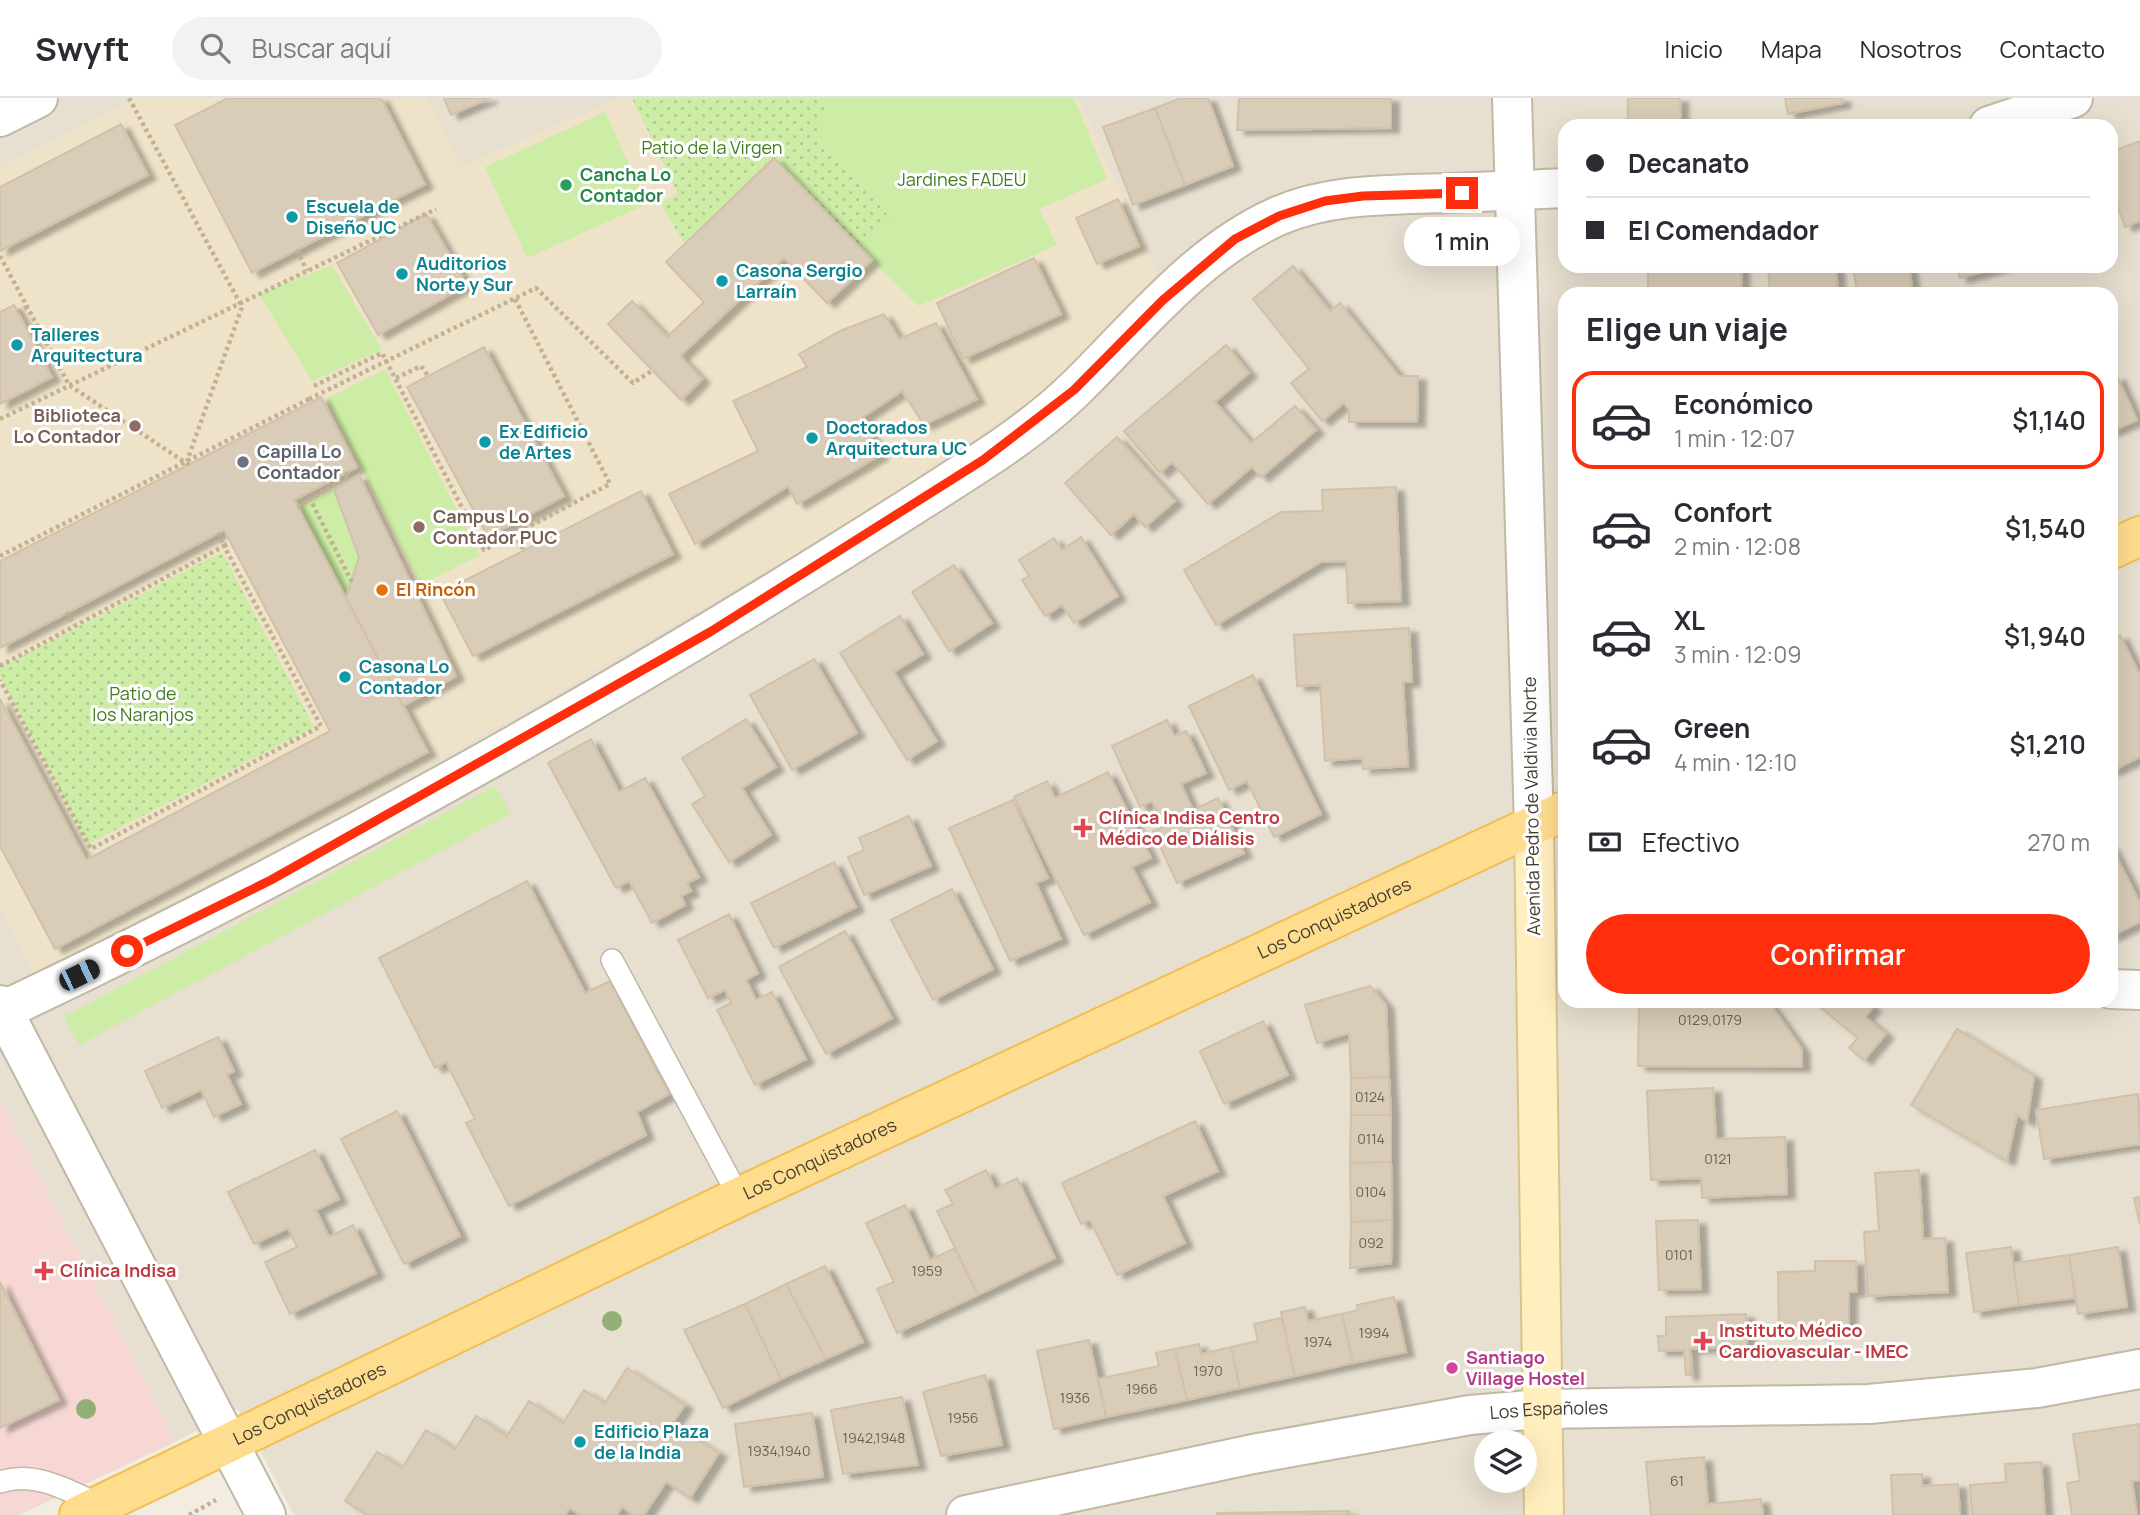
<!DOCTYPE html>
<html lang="es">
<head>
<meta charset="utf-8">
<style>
	:root { --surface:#fff; --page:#f2f2f3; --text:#2b2b33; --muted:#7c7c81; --line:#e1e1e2; --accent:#ff2e0c }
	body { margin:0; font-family:Manrope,sans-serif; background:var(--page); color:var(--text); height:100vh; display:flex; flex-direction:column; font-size:26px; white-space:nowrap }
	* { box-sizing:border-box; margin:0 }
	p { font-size:23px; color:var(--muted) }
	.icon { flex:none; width:38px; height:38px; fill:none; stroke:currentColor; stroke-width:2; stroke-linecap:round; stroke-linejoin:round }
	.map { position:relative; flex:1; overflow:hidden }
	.sheet { position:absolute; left:1558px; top:189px; width:560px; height:721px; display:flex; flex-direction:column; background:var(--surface); border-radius:21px; box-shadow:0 7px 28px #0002 }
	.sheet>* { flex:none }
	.hud { position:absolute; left:1558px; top:21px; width:560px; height:154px; border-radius:21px; box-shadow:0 7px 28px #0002; display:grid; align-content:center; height:154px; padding:0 28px; background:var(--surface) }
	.fabs { position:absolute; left:1474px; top:1332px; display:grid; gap:14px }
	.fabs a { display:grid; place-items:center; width:63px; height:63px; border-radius:50%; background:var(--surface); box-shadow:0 7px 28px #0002; font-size:35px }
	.end { position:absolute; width:32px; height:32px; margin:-16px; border:9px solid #ff2e0c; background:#fff; box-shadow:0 0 0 4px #fff }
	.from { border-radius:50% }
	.bubble { position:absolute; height:49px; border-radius:24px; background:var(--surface); box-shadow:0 7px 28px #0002; font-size:23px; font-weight:600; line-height:49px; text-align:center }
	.car { position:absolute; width:21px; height:42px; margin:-21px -10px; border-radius:9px; box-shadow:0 0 5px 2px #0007; background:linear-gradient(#222 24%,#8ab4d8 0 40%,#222 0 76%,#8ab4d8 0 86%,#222 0) }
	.hud b { display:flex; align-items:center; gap:24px; height:66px; font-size:26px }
	.hud b+b { border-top:2px solid var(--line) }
	.hud i { width:18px; height:18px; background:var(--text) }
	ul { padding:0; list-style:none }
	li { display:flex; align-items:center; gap:21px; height:98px; margin:0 14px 10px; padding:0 14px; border:4px solid transparent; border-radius:21px }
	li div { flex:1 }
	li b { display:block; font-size:26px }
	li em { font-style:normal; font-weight:600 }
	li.active { border-color:var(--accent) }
	li>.icon { width:63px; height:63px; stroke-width:1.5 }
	h2 { padding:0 28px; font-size:32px; line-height:84px }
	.pay { display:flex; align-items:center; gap:18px; height:77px; padding:0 28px; font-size:26px }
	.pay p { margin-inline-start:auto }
	.button { display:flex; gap:14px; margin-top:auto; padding:14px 28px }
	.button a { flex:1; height:80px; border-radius:42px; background:var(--accent); color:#fff; font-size:28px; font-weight:600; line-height:80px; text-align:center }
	header { display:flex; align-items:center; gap:42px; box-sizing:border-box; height:98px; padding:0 35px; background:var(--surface); border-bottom:2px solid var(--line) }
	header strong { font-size:33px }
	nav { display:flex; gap:38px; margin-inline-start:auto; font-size:24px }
	.search { width:490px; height:63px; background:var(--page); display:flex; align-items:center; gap:18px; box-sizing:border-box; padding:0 24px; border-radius:38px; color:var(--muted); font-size:26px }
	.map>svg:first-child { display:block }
</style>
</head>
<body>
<header>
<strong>Swyft</strong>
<div class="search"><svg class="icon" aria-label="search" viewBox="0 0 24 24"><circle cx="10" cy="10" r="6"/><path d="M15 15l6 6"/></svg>Buscar aquí</div>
<nav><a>Inicio</a><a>Mapa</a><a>Nosotros</a><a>Contacto</a></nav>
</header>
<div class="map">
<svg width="2140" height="1417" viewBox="0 0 2140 1417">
	<defs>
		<pattern id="garden-dots" width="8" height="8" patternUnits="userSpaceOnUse" patternTransform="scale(1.75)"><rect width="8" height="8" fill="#cdeca5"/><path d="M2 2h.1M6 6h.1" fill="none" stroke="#b1cb8e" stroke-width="1.8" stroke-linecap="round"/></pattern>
		<filter id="shadow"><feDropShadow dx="8" dy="4.5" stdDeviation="2" flood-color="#0004"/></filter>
	</defs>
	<rect width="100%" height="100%" fill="#f3ede1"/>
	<path fill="#e7dfcf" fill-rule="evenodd" d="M0,0h2140v1417h-1846l-56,-106 -63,33 -175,-343zM1564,28h546v140h-546zM1564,196h546v707h-546zM1486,1344h38v38h-38z"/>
	<path fill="#eee3c9" d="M135,0h292l33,69 158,-69h460l79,175 -45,53 -68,65 -146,99 -118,73 -263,153 -254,140 -230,118 -33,-65v-741z"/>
	<path fill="#f6d7d3" d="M0,1001l175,343 -156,73h-19z"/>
	<path fill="#cdeca5" d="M826,0h248l33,81 -68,30 18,36 -139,61 -61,-61 35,-25 -73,-86z
		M605,14l42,92 -120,54 -42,-91z
		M332,167l50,85 -70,31 -53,-87z
		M385,271l95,186 -59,30 -95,-186z
		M334,392l25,67 -13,41 -48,-91z
		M495,688l15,28 -431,231 -15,-28z"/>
	<path fill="url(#garden-dots)" d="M632,0h194l-7,36 73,86 -35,25 -83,-87 -90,85 -24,-40 18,-9z
		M222,454l92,175 -226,117 -88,-168v-8z"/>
	<path fill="#d9ccb8" stroke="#d1c1a8" stroke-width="2" filter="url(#shadow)" d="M228,0h153l44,86 -173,89 -77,-148z
		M444,0h46l-39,17z
		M1181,0h27l25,68 -48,19 -30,-77z
		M1239,0h152v30l-154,2z
		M1628,0h52l1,28h-53z
		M1785,0h57l1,5 -55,11z
		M1155,10l30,77 -52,20 -30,-78z
		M121,26l27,51 -148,76v-64z
		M2140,43v80l-15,6 -15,-41v-34z
		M774,60l98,102 -45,43 -43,-45 -104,98 22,23 -21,21 -73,-76 24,-23 35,36 37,-35 -38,-40z
		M1118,101l21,47 -42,18 -21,-46z
		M426,116l41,71 -89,50 -41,-72z
		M1034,160l27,56 -98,45 -26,-56z
		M1293,168l37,45 10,-8 59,73h19l-1,46h-68v-12l-5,-7 -22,18 -31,-38 18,-14 -56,-70z
		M1648,168h93l1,28h-94z
		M1768,168h68l2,28h-68z
		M1853,168h56l4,28h-56z
		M1956,168h49l-45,12z
		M14,207l38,72 -52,27v-92z
		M884,216l15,25 37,-16 41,76 -53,26 -22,-34 -39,26 17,38 -83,49 -9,-18 -93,58 -26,-50 89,-43 -25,-50 74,-34 -8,-13 41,-23z
		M1226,247l23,28 -34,29 36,41 44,-37 21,24 -55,47 -9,-10 -44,37 -36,-42 -12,11 -36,-42z
		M484,249l80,149 -76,41 -81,-150z
		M2117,278l20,44 -27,12v-53z
		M321,299l36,70 -63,33 134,252 -373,197 -55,-103v-147l86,161 244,-129 -106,-201 -224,118v-87z
		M1117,339l58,64 -30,26 -11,-13 -23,21 -46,-52z
		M359,377l97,201 -53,30 -57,-108 13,-41 -25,-67z
		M1396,389l5,114 -53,2 -2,-42 -25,1 -105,63 -32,-55 97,-58 42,-1 -1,-21z
		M641,393l32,63 -200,102 -33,-63z
		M1081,439l37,59 -44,27 -12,-18 -17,11 -23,-36 7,-4 -10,-16 35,-22 8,12z
		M954,467l38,58 -43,28 -37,-59z
		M900,518l23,38 -29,18 43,69 -30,19 -67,-107z
		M1409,530l3,54h-9l5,84 -45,3 -1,-11 -37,3 -5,-76 -23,1 -3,-51z
		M2120,537l20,40v82l-30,15v-133z
		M814,561l43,74 -65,37 -42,-75z
		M1253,577l68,139 -47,23 -27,-56 -18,9 -40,-84z
		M746,621l30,48 -34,21 29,47 -42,27 -37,-58 13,-8 -23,-38z
		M1167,622l7,16 12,-5 20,42 -25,11 12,26 25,-12 26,55 -67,30 -24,-52 11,-4 -12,-26 -12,6 -28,-61z
		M591,641l28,53 26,-14 54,99 -12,6 4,8 -10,5 4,9 -33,18 -23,-42 -13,7 -68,-125z
		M1108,674l43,86 -19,9 18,35 -66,33 -70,-138 33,-16 8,17z
		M1013,702l35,78 -12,5 25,56 -51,22 -61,-133z
		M909,718l22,50 -67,29 -16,-38 16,-7 -5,-12z
		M2110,746l30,59v19l-30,15z
		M834,764l22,45 -82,41 -23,-45z
		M527,783l58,112 25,-12 59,113 -32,18 9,23 -137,71 -43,-83 9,-4 -29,-57 -11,6 -56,-110z
		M952,791l41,80 -60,31 -42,-80z
		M729,816l29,59 -12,7 10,20 16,-8 34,67 -51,26 -38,-75 14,-7 -6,-13 -17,8 -30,-58z
		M845,833l47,87 -66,36 -47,-87z
		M1370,888l16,19 3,72 -38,1 -2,-45 -32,10 -12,-38z
		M1639,903h129l34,48v18l-164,-1z
		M1813,903h53l7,6 -8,10 21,17 -22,26 -15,-12 9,-10z
		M1263,923l25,54 -64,29 -24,-53z
		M1957,931l77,47 -7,46 -10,-7 -10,46 -96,-56z
		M218,939l16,34 -7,4 14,29 -27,13 -13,-27 -39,18 -17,-37z
		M1389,979l2,38h-40v-37z
		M1713,990l3,51 69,-2 2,57 -85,4 -1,-20 -50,2 -4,-89z
		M2138,996l2,50 -96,15 -8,-49z
		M397,1013l63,125 -56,28 -63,-125z
		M1351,1017h40v47l-41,1z
		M1195,1023l23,50 -55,25 22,47 -68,32 -27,-55 -9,4 -19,-41z
		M315,1052l24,49 -23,11 13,27 24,-12 23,48 -86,41 -25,-52 32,-15 -9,-19 -34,16 -26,-52z
		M1391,1064l1,58 -41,2 -1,-59z
		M986,1072l9,19 22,-11 38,80 -77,37 -41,-84 16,-7 -8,-14z
		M1919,1072l4,69 22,-1 3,54 -80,4 -4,-64 15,-1 -4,-58z
		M2140,1099v28l-6,-27z
		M905,1107l25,55 25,-12 23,47 -81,38 -20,-44 17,-7 -28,-59z
		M1392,1122l-1,43 -41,5 1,-46z
		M1698,1122l3,69 -42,1 -3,-69z
		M2011,1149l8,58 -45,7 -8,-59z
		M2118,1149l9,60 -49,7 -9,-59z
		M2069,1157l6,43 -56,7 -6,-42z
		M1815,1163h41l1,31h-8v39l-70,1 -1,-60 37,-1z
		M825,1168l38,76 -37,17 -40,-75z
		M0,1184l59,118 -59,28z
		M786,1186l40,75 -45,20 -36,-75z
		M1394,1199l12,55 -53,11 -11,-49 16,-4 -1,-5z
		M745,1206l36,75 -58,29 -39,-78z
		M1305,1209l3,14 34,-7 11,49 -58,13 -14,-64z
		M1746,1216l1,32 -57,3 1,26h-5l-2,-25 -25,1 -1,-15h8v-19z
		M1282,1220l13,58 -55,12 -9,-41 27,-6 -4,-17z
		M1089,1242l17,77 -52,12 -17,-78z
		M1199,1246l2,10 30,-7 9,41 -53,12 -12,-51z
		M1175,1251l12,51 -81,17 -8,-38 61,-13 -3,-13z
		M627,1270l58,37 -13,19 47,29 -29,45 -24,-16 -22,33h-10l-12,-8 -5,8h-37l-10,-7 -5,7h-197l-23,-14 32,-49 25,16 24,-38 29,19 21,-33 31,20 22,-35 34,22 21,-33 21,13z
		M985,1277l17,70 -61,11 -18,-64z
		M902,1299l16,68 -75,9 -12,-64z
		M812,1315l11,64 -79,10 -9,-63z
		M2140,1326v56l-8,1 5,34h-65l-5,-32 13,-2 -7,-47z
		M1704,1359l4,47 53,-5 2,16h-112l-5,-53z
		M2041,1364l4,53h-73l-2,-30 36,-3 -1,-18z
		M1922,1376v12l36,-2 2,31h-67l-2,-40z
		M1349,1413v4h-132v-2z"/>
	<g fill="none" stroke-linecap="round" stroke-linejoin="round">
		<g stroke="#c2b8a6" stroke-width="24">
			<path id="service" d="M612,862l127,237
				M0,1384c35,-12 69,9 100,23"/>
		</g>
		<g stroke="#c2b8a6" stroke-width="42">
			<g id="minor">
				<path d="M0,19l38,-19"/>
				<path d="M1989,28l84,-28"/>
				<path d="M2110,891l30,1"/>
				<path d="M0,914c338,-160 665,-345 979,-549 34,-22 71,-49 100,-78 61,-60 118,-133 199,-169 53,-23 112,-21 169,-23 39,-1 78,-3 117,-5"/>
				<path id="s1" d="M966,1417l287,-61 217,-39 71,-6 328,-5 168,-16 103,-19"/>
			</g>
		</g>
		<g stroke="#c2b8a6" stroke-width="42">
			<path id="tertiary" d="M1512,0l22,728
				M0,907l266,510"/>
		</g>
		<g stroke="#d8c38b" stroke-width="42">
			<path id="secondary" d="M1534,728l10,689"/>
		</g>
		<g stroke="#f0bf52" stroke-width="42">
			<g id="primary">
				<path d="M2110,452l30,-14"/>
				<path id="s2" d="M79,1417l660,-318 825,-386"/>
			</g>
		</g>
		<path stroke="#c2b193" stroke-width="4.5" stroke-dasharray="3.5 3.5" stroke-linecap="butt" d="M129,0l113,209 -55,154
			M297,152l10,21
			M0,158l69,129 120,80
			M18,214l9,-5
			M396,280l25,-12 7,10
			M314,288l68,-33 102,197 126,-66 -96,-187
			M309,301l227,-111 97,95 20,-13
			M0,321l436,-210
			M346,374l3,5 -39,22 42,83
			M298,409l12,-8
			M219,435l5,13 6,-3
			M514,436l10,16
			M0,458l309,-157 1,3
			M67,514l7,13
			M0,568l224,-120 97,180 -230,123 -91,-169
			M189,1417l27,-15"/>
		<use href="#service" stroke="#fff" stroke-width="21"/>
		<use href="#minor" stroke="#fff" stroke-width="38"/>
		<use href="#tertiary" stroke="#fff" stroke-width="38"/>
		<use href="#secondary" stroke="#ffefbf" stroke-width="38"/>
		<use href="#primary" stroke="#ffdd8e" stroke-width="38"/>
	</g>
	<g fill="#92af76">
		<circle cx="612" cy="1223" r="10"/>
		<circle cx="86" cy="1311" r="10"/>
	</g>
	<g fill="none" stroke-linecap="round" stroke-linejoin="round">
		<path stroke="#ff2e0c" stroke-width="9" d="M127,853l144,-71 439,-248 273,-172 91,-70 89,-90 72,-61 44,-23 46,-15 38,-5 99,-3"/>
	</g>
	<circle fill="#2e9e5b" stroke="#fff" stroke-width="2.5" cx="566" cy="87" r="7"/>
	<g fill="#0f9aa8" stroke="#fff" stroke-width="2.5">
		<circle cx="292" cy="119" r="7"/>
		<circle cx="402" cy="176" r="7"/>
		<circle cx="722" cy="183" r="7"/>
		<circle cx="17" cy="247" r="7"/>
		<circle cx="812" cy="340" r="7"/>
		<circle cx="485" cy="344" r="7"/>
		<circle cx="345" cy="579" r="7"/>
		<circle cx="580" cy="1344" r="7"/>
	</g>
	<g fill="#8d6e63" stroke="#fff" stroke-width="2.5">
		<circle cx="135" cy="328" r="7"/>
		<circle cx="419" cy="429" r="7"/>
	</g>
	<circle fill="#6b7280" stroke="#fff" stroke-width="2.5" cx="243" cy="364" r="7"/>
	<circle fill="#e8710a" stroke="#fff" stroke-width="2.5" cx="382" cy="492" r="7"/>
	<g fill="#e0444e" stroke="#fff" stroke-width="2.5">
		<path d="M1079.5 719.5h7v7h7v7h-7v7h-7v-7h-7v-7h7z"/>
		<path d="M40.5 1162.5h7v7h7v7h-7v7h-7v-7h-7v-7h7z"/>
		<path d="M1699.5 1232.5h7v7h7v7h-7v7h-7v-7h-7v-7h7z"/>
	</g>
	<circle fill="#d1479c" stroke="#fff" stroke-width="2.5" cx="1452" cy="1270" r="7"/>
	<g text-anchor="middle" stroke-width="6" stroke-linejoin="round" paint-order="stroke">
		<g font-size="14" fill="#6a6154">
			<text x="1710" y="927">0129,0179</text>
			<text x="1370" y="1004">0124</text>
			<text x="1371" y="1046">0114</text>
			<text x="1718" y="1066">0121</text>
			<text x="1371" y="1099">0104</text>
			<text x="1371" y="1150">092</text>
			<text x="1679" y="1162">0101</text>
			<text x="927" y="1178">1959</text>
			<text x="1374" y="1240">1994</text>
			<text x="1318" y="1249">1974</text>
			<text x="1208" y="1278">1970</text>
			<text x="1142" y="1296">1966</text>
			<text x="1075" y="1305">1936</text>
			<text x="963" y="1325">1956</text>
			<text x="874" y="1345">1942,1948</text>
			<text x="779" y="1358">1934,1940</text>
			<text x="1677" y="1388">61</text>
		</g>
		<g font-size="18" fill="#437c1f" stroke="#fff">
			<text x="712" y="56">Patio de la Virgen</text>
			<text x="962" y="88">Jardines FADEU</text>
			<text x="143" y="602">Patio de<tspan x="143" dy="21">los Naranjos</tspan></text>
		</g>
		<g font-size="18" font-weight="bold" fill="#27864d" stroke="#fff" text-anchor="start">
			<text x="580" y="83">Cancha Lo<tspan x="580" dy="21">Contador</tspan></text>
		</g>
		<g font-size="18" font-weight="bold" fill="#0d838f" stroke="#fff" text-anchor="start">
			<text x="306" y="115">Escuela de<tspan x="306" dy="21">Diseño UC</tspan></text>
			<text x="416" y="172">Auditorios<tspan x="416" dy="21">Norte y Sur</tspan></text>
			<text x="736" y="179">Casona Sergio<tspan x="736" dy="21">Larraín</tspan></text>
			<text x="31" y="243">Talleres<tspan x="31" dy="21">Arquitectura</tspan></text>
			<text x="826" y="336">Doctorados<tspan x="826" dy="21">Arquitectura UC</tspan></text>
			<text x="499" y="340">Ex Edificio<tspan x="499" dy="21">de Artes</tspan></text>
			<text x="359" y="575">Casona Lo<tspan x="359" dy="21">Contador</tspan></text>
			<text x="594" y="1340">Edificio Plaza<tspan x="594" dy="21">de la India</tspan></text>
		</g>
		<g font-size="18" font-weight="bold" fill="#785e54" stroke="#fff" text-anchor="end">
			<text x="121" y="324">Biblioteca<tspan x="121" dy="21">Lo Contador</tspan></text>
			<text x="433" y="425" text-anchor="start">Campus Lo<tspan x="433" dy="21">Contador PUC</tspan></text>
		</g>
		<g font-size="18" font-weight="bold" fill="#5b616d" stroke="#fff" text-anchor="start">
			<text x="257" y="360">Capilla Lo<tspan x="257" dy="21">Contador</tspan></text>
		</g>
		<g font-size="18" font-weight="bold" fill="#c56008" stroke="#fff" text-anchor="start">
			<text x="396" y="498">El Rincón</text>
		</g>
		<g font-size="18" fill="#453d32" stroke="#fff">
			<text transform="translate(1532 708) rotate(-91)" y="6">Avenida Pedro de Valdivia Norte</text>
			<text dy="6" stroke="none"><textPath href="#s2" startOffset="1390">Los Conquistadores</textPath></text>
			<text dy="6" stroke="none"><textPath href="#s2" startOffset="822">Los Conquistadores</textPath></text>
			<text dy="6" stroke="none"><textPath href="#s2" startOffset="256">Los Conquistadores</textPath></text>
			<text dy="6" stroke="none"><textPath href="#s1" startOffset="593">Los Españoles</textPath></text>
		</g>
		<g font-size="18" font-weight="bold" fill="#be3a42" stroke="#fff" text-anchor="start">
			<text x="1099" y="726">Clínica Indisa Centro<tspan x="1099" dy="21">Médico de Diálisis</tspan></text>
			<text x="60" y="1179">Clínica Indisa</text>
			<text x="1719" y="1239">Instituto Médico<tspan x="1719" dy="21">Cardiovascular - IMEC</tspan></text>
		</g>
		<g font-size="18" font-weight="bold" fill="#b23c85" stroke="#fff" text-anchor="start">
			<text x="1466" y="1266">Santiago<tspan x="1466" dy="21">Village Hostel</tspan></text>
		</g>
	</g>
</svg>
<div class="fabs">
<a><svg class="icon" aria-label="layers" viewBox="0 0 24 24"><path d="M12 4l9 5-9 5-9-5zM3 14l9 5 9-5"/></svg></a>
</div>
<i class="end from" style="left:127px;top:853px"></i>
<i class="end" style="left:1462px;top:95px"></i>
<div class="bubble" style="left:1404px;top:119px;width:116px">1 min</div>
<i class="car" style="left:79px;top:877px;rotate:64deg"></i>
<div class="hud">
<b><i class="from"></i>Decanato</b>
<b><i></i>El Comendador</b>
</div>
<section class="sheet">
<h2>Elige un viaje</h2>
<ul>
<li class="active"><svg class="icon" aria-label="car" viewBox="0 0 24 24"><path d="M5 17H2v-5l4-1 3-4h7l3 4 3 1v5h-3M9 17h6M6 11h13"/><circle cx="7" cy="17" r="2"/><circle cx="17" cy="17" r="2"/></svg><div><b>Económico</b><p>1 min · 12:07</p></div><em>$1,140</em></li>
<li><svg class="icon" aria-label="car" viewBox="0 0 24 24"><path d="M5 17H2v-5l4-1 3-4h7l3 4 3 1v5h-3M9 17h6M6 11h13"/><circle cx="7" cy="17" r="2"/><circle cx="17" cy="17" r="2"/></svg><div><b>Confort</b><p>2 min · 12:08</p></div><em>$1,540</em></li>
<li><svg class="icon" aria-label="car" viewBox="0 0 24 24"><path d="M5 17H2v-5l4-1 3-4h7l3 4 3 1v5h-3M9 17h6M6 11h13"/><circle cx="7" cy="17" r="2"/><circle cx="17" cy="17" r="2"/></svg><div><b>XL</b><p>3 min · 12:09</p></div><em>$1,940</em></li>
<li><svg class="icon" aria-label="car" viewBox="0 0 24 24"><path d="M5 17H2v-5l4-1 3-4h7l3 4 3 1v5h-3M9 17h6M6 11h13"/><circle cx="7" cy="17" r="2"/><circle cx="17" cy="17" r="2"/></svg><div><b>Green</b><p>4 min · 12:10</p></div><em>$1,210</em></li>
</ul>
<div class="pay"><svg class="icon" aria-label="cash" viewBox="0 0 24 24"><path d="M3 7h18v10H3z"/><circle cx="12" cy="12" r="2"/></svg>Efectivo<p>270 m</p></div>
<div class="button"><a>Confirmar</a></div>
</section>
</div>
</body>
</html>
